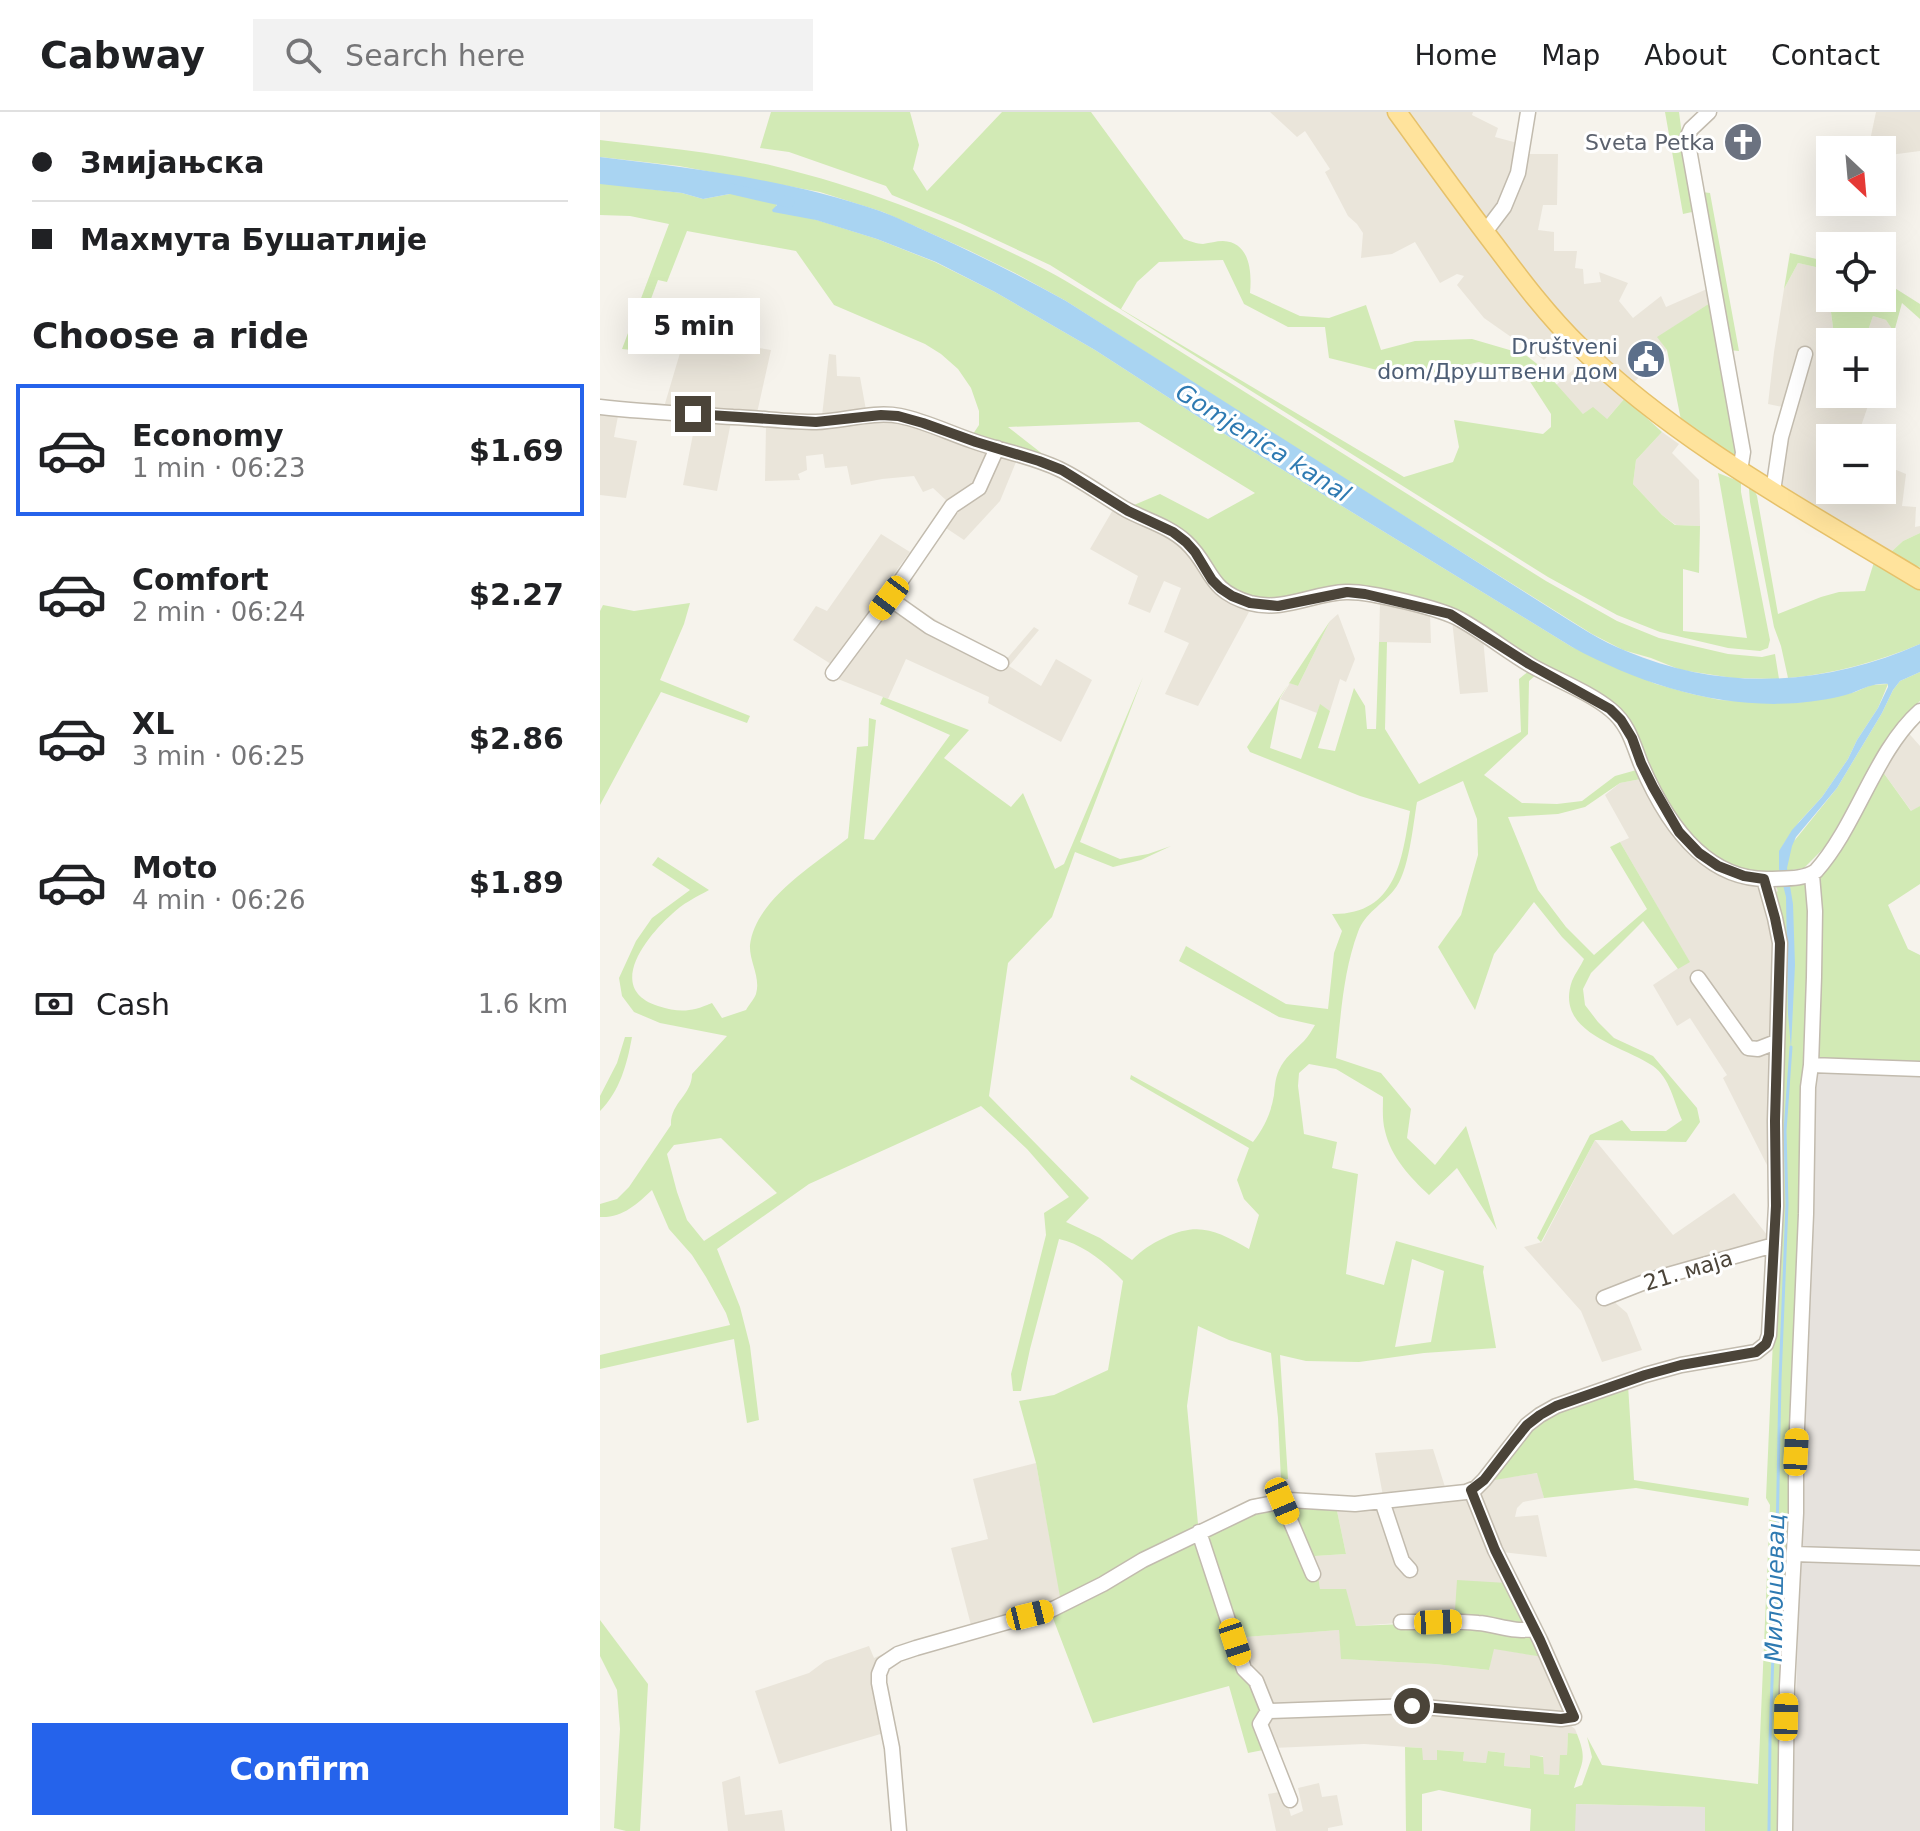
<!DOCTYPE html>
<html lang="en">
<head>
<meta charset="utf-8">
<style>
	:root { --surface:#fff; --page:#f2f2f2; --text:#202124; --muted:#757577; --line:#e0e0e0; --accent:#2563eb }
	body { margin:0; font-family:"DejaVu Sans",sans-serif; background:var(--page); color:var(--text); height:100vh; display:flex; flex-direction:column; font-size:30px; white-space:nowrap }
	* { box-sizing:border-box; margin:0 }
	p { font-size:26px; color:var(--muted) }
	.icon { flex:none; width:44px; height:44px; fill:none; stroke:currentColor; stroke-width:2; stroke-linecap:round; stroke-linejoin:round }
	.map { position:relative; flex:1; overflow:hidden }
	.panel { display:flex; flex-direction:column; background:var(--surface); width:600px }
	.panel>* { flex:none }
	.banner { display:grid; align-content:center; height:176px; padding:0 32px; background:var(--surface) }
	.needle { width:52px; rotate:154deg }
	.buttons { position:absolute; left:1216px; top:24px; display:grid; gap:16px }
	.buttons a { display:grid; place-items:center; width:80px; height:80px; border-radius:0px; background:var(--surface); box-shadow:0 8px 32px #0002; font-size:40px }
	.end { position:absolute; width:36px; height:36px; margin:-18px; border:10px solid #4b4439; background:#fff; box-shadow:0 0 0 4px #fff }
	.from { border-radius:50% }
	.bubble { position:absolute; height:56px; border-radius:0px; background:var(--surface); box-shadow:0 8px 32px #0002; font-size:26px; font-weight:700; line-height:56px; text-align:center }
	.car { position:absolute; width:24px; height:48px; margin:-24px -12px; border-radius:10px; box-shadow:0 0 6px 2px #0007; background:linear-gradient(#f5c518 24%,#345 0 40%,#f5c518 0 76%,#345 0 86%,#f5c518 0) }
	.banner b { display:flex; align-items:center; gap:28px; height:76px; font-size:30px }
	.banner b+b { border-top:2px solid var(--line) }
	.banner i { width:20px; height:20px; background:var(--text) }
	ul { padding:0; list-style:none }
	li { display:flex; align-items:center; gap:24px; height:132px; margin:0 16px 12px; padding:0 16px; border:4px solid transparent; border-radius:0px }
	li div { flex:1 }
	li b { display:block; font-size:30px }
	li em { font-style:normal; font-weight:700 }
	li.current { border-color:var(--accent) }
	li>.icon { width:72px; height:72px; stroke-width:1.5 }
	h2 { padding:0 32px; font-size:36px; line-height:96px }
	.pay { display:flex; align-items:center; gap:20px; height:88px; padding:0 32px; font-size:30px }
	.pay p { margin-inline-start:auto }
	.action { display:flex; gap:16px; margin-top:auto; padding:16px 32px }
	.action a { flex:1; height:92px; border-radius:0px; background:var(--accent); color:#fff; font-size:32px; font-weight:700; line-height:92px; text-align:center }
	header { display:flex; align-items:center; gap:48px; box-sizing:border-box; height:112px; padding:0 40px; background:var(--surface); border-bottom:2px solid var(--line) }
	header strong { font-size:38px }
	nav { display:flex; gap:44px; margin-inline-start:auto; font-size:28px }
	.search { width:560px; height:72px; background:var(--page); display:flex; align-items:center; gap:20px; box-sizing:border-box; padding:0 28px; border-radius:0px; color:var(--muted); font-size:30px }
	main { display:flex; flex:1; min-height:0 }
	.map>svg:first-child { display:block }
</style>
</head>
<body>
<header>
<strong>Cabway</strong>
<div class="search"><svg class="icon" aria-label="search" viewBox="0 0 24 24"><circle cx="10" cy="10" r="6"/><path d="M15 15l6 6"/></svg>Search here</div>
<nav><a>Home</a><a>Map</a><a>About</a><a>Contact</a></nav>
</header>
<main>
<section class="panel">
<div class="banner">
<b><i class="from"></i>Змијањска</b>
<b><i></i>Махмута Бушатлије</b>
</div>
<h2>Choose a ride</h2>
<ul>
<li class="current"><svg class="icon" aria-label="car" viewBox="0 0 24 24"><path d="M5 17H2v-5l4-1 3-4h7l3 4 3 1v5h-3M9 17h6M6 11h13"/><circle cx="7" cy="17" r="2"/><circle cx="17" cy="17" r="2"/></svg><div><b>Economy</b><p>1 min · 06:23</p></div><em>$1.69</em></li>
<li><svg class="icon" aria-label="car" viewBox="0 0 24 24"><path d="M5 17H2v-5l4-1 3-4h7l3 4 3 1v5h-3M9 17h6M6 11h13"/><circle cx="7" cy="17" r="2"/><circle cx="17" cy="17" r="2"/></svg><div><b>Comfort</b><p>2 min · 06:24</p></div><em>$2.27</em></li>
<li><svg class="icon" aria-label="car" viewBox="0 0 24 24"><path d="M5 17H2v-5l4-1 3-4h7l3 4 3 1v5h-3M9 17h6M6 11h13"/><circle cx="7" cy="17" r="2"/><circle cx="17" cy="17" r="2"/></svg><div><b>XL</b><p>3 min · 06:25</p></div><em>$2.86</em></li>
<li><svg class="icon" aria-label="car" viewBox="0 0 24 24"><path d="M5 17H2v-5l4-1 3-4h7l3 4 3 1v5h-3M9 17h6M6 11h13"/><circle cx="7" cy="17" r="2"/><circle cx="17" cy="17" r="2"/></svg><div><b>Moto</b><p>4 min · 06:26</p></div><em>$1.89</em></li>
</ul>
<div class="pay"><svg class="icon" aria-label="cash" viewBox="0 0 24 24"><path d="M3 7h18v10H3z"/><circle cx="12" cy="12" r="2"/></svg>Cash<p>1.6 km</p></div>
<div class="action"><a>Confirm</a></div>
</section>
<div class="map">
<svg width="1320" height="1719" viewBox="0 0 1320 1719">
	<rect width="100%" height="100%" fill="#f6f3ec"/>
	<path fill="#eae5da" d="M670,0h203l-1,3 26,13 -3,9 30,8 -3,9h36l-1,51h-14l-5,25 16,2v19h23l-2,17 8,1 1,15 17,-2 -2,-10 29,11 -9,18 14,17 28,-22 5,11 41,-18 3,14 -52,34 9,13 -45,44 3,4 -19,22 -23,-6 -28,-28 28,-25 -21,-20 -18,19 -60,-42 -27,-33 7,-9 -7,-2 -17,9 -25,-41 -23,12 -31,4 2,-25 -6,-9 -9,-8 -23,-44 5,-3 -25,-38 -8,6z
		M1276,0h44v39l-38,5v-6h-14z
		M1198,151l22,5 6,8 9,66h-5v28l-3,10 3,1v13h42l-15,44h-27v52h52v-26l24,10 -4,32 14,1 -1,20 5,-1v7l-17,8 -12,11 -118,-69 10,-76 -15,-3 6,-52 10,-63z
		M1273,204l13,4 8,12 -12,33v-23h-18z
		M85,224l86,14 -14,63 65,3 7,-62 7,1 1,21 23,1 8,44 30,-1 118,42 -16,39 -36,39 -24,-16 8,-22 -15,-14 -10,4 -9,-16 -32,3 -31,6 -4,-19 -22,2 -2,-14 -17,2 1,14 -9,4 2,6 -35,1 1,-56 -35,-3 -14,69 -34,-6 13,-66 -32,-12z
		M0,301l18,3 -4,21 23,4 -11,57 -26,-3z
		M1062,320l17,12 -7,9 27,27 1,46 -24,-1 -14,-10 -29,-31 3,-24z
		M514,396l66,35 22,30 7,13 12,11 28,15 -51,94 -33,-12 24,-51 -25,-11 17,-44 -17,-7 -14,32 -22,-9 10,-28 -48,-27z
		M281,422l29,18 -25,34 6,6 113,70 30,-35 5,3 -30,36 32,20 15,-27 36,21 -31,62 -73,-39 1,-6 -83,-38 -18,40 -60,-24 6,-9 -41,-26 23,-34 11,5z
		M780,491l50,11 1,29 -52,-1z
		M738,502l17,45 -9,23 -6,-3 -10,32 -10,-6 -3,8 -37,-14 10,-16 8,3 32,-65z
		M852,508l31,18 5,54 -28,2z
		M1305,617l15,17v60l-8,6 -32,-44z
		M1046,666l63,85 64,16 6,13 -14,7 12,36 -5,240 -49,-97 4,-3 -37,-57 -13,8 -24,-41 36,-24 -69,-119 9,-4 -24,-43 15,-12z
		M995,1028l78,95 61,-42 37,47 -17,13 -142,47 15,13 15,37 -40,12 -21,-51 -57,-64 18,-5z
		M833,1337l13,41 20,-7 72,-10 6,25 -21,4 -6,6 -2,9 23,-2 9,42 -54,-6 14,32 -53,36 -98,7 -36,-36 -5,-34 31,-2 -10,-48 47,-10 -8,-43z
		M436,1351l27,146 -160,48 -18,11 -1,65 -105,31 -24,-73 54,-18 16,-12 44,-15 5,12 11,-5 87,-24 -21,-81 37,-9 -15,-60z
		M739,1518l3,29 93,5 54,6 4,-22 50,9 27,68 5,4 2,5h-9l-1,21h-7v20l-17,-1v-18h-13l1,12 -27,-2 1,-13 -16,-2 -2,12 -24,-2 1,-9 -26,-2 -1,10h-15v-12l-58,-4 -91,4 -25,-80 -4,-31z
		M140,1664l5,39 37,-5 3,21h-57l-6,-49z
		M719,1671l3,14 15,-2 6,30 -15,3v3h-52l-8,-37 16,-3 7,25 12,-5 -5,-23z"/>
	<path fill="#e6e2dd" d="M1215,947l105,2v770h-128z
		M975,1692l131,3 -1,24h-130z"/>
	<path fill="#d2eab5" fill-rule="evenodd" d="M171,0h139l9,33 -6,24 14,22 75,-79h89l93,127c6,2 13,5 19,5 7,-1 13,-3 20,-3 27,1 29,31 27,52l50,23 29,2 37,-13 15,45 34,-9 57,-2 41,12 14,5 14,11 42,47 10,-7 14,12 18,-21 37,34 -26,28 -3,24 29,31 13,10 25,1 -1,47 -16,-4v62l64,7 -29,-165 23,9v10l29,148 -2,8 -8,3 -32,-3 -68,-16 -43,-17 -69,-38 -498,-312 -90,-42 -68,-28 -6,-9 -97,-34 -29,-4zM623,148l21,44 44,23h37l4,31 56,14 46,1 48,-11 48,15 24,37v13l-8,7 -89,-14 5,27 -6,15 -49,15 -283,-168 16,-27 22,-20z
		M1065,0h14l13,100 -9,2z
		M0,28c58,7 117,12 174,26 95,23 186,59 272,104 25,13 49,29 73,43l427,268 71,40 42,17 69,16 34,3 13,-3 4,25 -46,-1 -52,-8 -30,-12 -28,-8 -31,-16 -328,-206 -198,-127 -51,-28 -47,-23 -85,-38 -63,-20 -141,-26 -79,-9z
		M0,71l82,10 21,6 48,-9 8,1 6,1 13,8 -2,7 101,32 58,23 60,30 100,58 136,88 341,209 84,37 36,10 28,6 75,3 35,-5 25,-6 16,-7 17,-1 -10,24 -21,32 -9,19 -26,38 -23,25 -16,23 12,-5 42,-52 45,-75 11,-23 7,-9 20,-9v29l-19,18 -18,27 -57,100 -22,22 -31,5 -29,-4 -30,-13 -25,-25 -12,-16 -16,-25 -28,-58 -88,-64 -88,-54 -79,-23 -88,10 -41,-3 -29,-17 -17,-25 -71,-48 2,-3 26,-11 48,25 47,-26 -116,-71 -131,5 41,32 -78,-22 8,-12v-14l-8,-23 -13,-19 -17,-15 -16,-10 -91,-39 -38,-54 -109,-20 -20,51 -9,-2 -26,70 -10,-1 47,-125 -39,-8 -30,-1z
		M1102,80l8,1 29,158 -10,-1z
		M1190,141l40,9v36h52v-18l38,24v15l-18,-16 -8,29 -8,-12 -13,-4 -9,26h-29l-9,-67 -6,-7 -22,-5 -14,26z
		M1110,191l28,152 -4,2 -52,-32 -15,-75 -10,-13z
		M1152,373l5,11 21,118 43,-17 18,-5 26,-1 10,-32 45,27v58c-42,18 -87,30 -132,34l-7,-32 -7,-19 -24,-125 -1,-13z
		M1320,421v34l-11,-2 -18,-13 12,-11z
		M90,491l-6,21 -24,56 90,36 -3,7 -86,-31 -61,113v-194l3,-6 31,6z
		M730,509l-32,65 -9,-3 -9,15 -10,50 31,11 19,-55 10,7 -12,37 17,3 19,-63 11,18 2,23h9l3,-87h8l-2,87 34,55 102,-52 -2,-53 11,-9 7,4 -8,7 -1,53 -44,41 38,28 35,1 25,-3 33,-25 25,-7 6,9 -26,5 -35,24 -27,7 -50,3 30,73 28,37 28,28 53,-46 -37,-62 10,-5 70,120 -12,7 -35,-48 -52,52 -8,16 2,16 13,17 16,16 39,18 44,52 3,14 -14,20 -91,-2 -54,102 -4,-4 53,-103 32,-15 9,11h35l16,-11c-8,-18 -12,-42 -29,-54 -31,-21 -99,-33 -81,-85 3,-8 9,-15 12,-22l-22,-22 -28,-35 -40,52 -19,56 -37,-63 23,-32 17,-60 -1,-36 -14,-38 -46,21c-4,23 -8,71 -23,88 -12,15 -29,23 -36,42 -15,40 -17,84 -22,126l45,15 30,36 -4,29 28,27 31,-39 31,104 -40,-62 -28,27c-19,-18 -38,-38 -44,-64 -3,-11 -2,-23 -2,-34l-47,-28 -27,-5 -10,9 -1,13 6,48 33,8 -5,26 26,6 -12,100 38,11 12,-44 88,25 -1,6 13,76 -72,5 -65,9 -53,-1 -26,-6 8,124 -7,1 -3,-62 -7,-65 -42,-13 -31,-14 -11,80 11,118 2,11 82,-34 54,5 10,48 -31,2 5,33h26l10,37 48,-2 50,1 3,-45 50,3 36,74 -49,-8 -5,21 -54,-6 -94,-5 -2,-29 -94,7 3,31 25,80 -25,5 -19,-67 -136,37 -42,-110 11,-5 -26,-145 -17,-62 35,-6 54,-25 15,-89c-16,-17 -40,-37 -64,-42l-29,110 -9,42h-8l-2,-17 35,-139 -2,-22 25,-16 -42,-48 -46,-43 -172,78 -92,65 23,58 10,39 9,74 -12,3 -13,-84 -134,30v-14l130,-30 -4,-12 -20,-36 -14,-22 -23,-26 -17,-39c-15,14 -29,28 -52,27v-13l17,-5 12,-12 42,-62c-1,-22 21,-30 21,-51l35,-38 -67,-13 -26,-11 -12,-16 -3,-18 17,-37 16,-23 38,-28 -38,-25 6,-8 51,33c-13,7 -27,14 -37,24 -26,23 -67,75 -14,92 22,7 33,6 54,-3l10,15 24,-8c3,-5 8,-11 10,-16 5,-17 -7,-33 -6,-49 5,-45 65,-81 98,-107l9,-91 11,-1 1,-28 7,2 -12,119 10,1 76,-105 -70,-31 3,-7 86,33 -25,28 67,49 12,-14 32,76 9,-5 79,-187 -63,165 40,17 28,-5 23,-8 -30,14 -28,7 -38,-15 -23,65 -44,46 -19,133 100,102 -23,24 34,16 32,22c10,-10 19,-16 32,-22 35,-17 53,-7 85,11l10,-34 -15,-16 -7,-19 12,-32 -119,-69 1,-4 122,67c11,-14 18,-29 21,-47 1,-9 1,-16 5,-25 6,-13 15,-19 25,-29 4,-4 8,-11 11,-16l-36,-8 -100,-56 7,-15 100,58 42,5 6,-56 8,-22 -10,-17c64,1 70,-54 78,-103l-50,-15 -110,-44 -3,-5zM121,1026l56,55 -73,48 -17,-21 -10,-28 -10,-38 7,-9zM812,1147l32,12 -13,71 -36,5z
		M1280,656l31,43 9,-5v78l-32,21 20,44 12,6v106l-105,-2 2,-180z
		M1204,765l7,10 -29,944h-77v-24l-129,-3 -1,27h-45l1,-22 -92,-19 -17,4v37h-16l-1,-84 17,1 1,12h14v-10l27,2 -1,9 23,2 2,-12 17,2 -1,13 26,2v-13l13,2 1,17 15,1 1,-20h7l1,-22 9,1c11,27 4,29 -3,54l8,-3 10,-28 -5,-20 15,28 156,19 12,-279 -4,-7 8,-181 8,-385 -11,-36 7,-5 -5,-12z
		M25,925h7c-5,27 -12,54 -32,74v-15l17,-33z
		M1028,1273l6,95 115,18 -1,8 -112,-18 -92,10 -7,-25 -54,9 54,-62z
		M0,1508l48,64 -8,147h-14l-12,-3 6,-99 -3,-39 -17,-34z"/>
	<path fill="#a9d4f2" d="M0,45c94,11 190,23 280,54 17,6 34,15 50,22 46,21 92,43 136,68l490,311c22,14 45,29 70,39 96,41 199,35 294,-7v28l-20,9 -7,9 -11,23 -45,75 -41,49 -4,9 -5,22 6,36 2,61 -4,83 -3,-34 -2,-117 -7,-28v-18l13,-21 30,-33 26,-38 9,-19 21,-32 10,-21v-3c-14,-1 -23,4 -36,9 -17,6 -37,8 -54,10 -79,6 -158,-19 -226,-56l-341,-209 -136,-88 -100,-58 -59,-30 -59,-23 -61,-19 -43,-8 -1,-2 5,-5 1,-4 -13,-9 -14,-2 -48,9 -21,-6 -82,-9z"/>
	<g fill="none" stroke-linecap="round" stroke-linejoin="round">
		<path stroke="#a9d4f2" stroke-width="3" d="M1169,1719l1,-91 7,-200 3,-160 7,-176 -2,-73 6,-84"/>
		<path stroke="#a9d4f2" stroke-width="11" d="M132,77l57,13"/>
		<g stroke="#c2bbae" stroke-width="17">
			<path id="minor" d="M1109,0l-18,17 -4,9 56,314 -3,19
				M885,120l19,-25 14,-34 10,-61
				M0,295c44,5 88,7 133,10 27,1 56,5 83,5 28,-1 57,-11 84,-6 25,5 49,17 73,25 28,10 59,15 86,28 23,11 44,27 66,40 20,11 44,17 61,33 27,25 20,48 64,61 34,9 63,-10 96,-11 23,-1 97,17 115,28 25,14 47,32 71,46 25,14 57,26 79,44 18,15 22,34 30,54 23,54 62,116 127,115 16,-1 35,1 48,-8 41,-46 59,-120 104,-160
				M1173,379l8,-54 24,-83
				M289,486l41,29 71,36
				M233,561l56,-75 63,-92 27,-18 18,-40
				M1098,866l50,70 10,1 18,-7
				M1211,953l109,4
				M1004,1186l46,-18 124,-35
				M682,1389l31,73
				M782,1389l20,60 8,9
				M599,1420l45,137 12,12 12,30 -8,13 30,76
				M1194,1442l126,4
				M801,1510c26,0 51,-2 77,1 18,1 38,11 56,5
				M668,1599l144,-5 149,13 13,-2 -34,-77 -45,-90 -24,-60
				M299,1719l-7,-83 -13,-65v-9l4,-10 15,-10 18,-6 137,-39 50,-25 40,-24 110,-53 36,-7 66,4 111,-12 10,-4 8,-8 43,-55 13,-10 16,-9 89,-31 36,-10 75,-13 10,-8 3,-9 7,-129 -1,-85 5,-178 -5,-25 -11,-39
				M1185,1719l2,-145 9,-173v-61l10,-238 2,-127 3,-22 3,-88 1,-66 -3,-36"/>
		</g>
		<g stroke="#e6c16a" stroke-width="21">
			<path id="major" d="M797,0c32,44 64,89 97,132 27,36 54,72 86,103 99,96 223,162 340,233"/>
		</g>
		<use href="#minor" stroke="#fff" stroke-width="14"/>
		<use href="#major" stroke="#ffe39c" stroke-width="18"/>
	</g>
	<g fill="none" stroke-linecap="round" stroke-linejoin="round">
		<path stroke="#4b4439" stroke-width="10" d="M93,302l123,8 65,-7 17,1 25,7 53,19 63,19 23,9 66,41 45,21 13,10 9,10 17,28 8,8 12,8 18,7 28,3 69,-14 18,2 85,20 79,50 81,45 11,11 11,18 9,25 12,24 26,45 20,21 19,13 26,10 20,3 11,39 5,25 -5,178 1,85 -7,129 -3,9 -10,8 -75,13 -36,10 -89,31 -16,9 -13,10 -13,16 -30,39 -13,10 24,60 45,90 34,77 -13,2 -149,-13"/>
	</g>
	<defs>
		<g id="church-disc" transform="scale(2)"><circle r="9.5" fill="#6b7280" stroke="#fff"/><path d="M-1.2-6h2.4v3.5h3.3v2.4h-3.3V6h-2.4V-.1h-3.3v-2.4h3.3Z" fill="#fff"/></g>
		<g id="civic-disc" transform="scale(2)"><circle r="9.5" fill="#5c6f8a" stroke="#fff"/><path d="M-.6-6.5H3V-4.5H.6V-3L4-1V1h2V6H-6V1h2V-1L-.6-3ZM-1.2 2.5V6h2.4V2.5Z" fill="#fff"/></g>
	</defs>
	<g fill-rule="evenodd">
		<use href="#church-disc" x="1143" y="30"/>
		<use href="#civic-disc" x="1046" y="247"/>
	</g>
	<g text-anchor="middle" stroke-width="6" stroke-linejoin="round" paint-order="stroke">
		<g font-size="22" fill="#5b616d" stroke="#fff" text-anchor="end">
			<text x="1115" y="38">Sveta Petka</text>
		</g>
		<g font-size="22" fill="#4e5e75" stroke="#fff" text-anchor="end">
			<text x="1018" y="242">Društveni<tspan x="1018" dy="25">dom/Друштвени дом</tspan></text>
		</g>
		<g font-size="22" fill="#4b4439" stroke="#fff">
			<text transform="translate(1088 1158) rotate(-17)" y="8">21. маја</text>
		</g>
		<g font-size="24" font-style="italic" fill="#2e7ab2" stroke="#fff">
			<text transform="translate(663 331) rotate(32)" y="8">Gomjenica kanal</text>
			<text transform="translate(1175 1476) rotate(-89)" y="8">Милошевац</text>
		</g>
	</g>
</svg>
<div class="buttons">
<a><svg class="needle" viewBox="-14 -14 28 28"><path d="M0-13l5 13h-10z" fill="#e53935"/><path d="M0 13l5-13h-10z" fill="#757577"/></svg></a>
<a><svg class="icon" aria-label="locate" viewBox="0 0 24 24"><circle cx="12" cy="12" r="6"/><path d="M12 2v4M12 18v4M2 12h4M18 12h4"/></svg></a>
<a>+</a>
<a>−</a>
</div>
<i class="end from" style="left:812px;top:1594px"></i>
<i class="end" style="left:93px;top:302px"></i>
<div class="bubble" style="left:28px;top:186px;width:132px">5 min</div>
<i class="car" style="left:289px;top:486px;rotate:217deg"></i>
<i class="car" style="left:1196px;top:1340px;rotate:3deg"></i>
<i class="car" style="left:682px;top:1389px;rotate:157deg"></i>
<i class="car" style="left:430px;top:1503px;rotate:76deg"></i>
<i class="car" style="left:838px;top:1510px;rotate:88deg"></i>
<i class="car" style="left:635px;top:1530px;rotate:162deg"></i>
<i class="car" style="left:1186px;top:1605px;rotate:1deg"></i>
</div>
</main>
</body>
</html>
